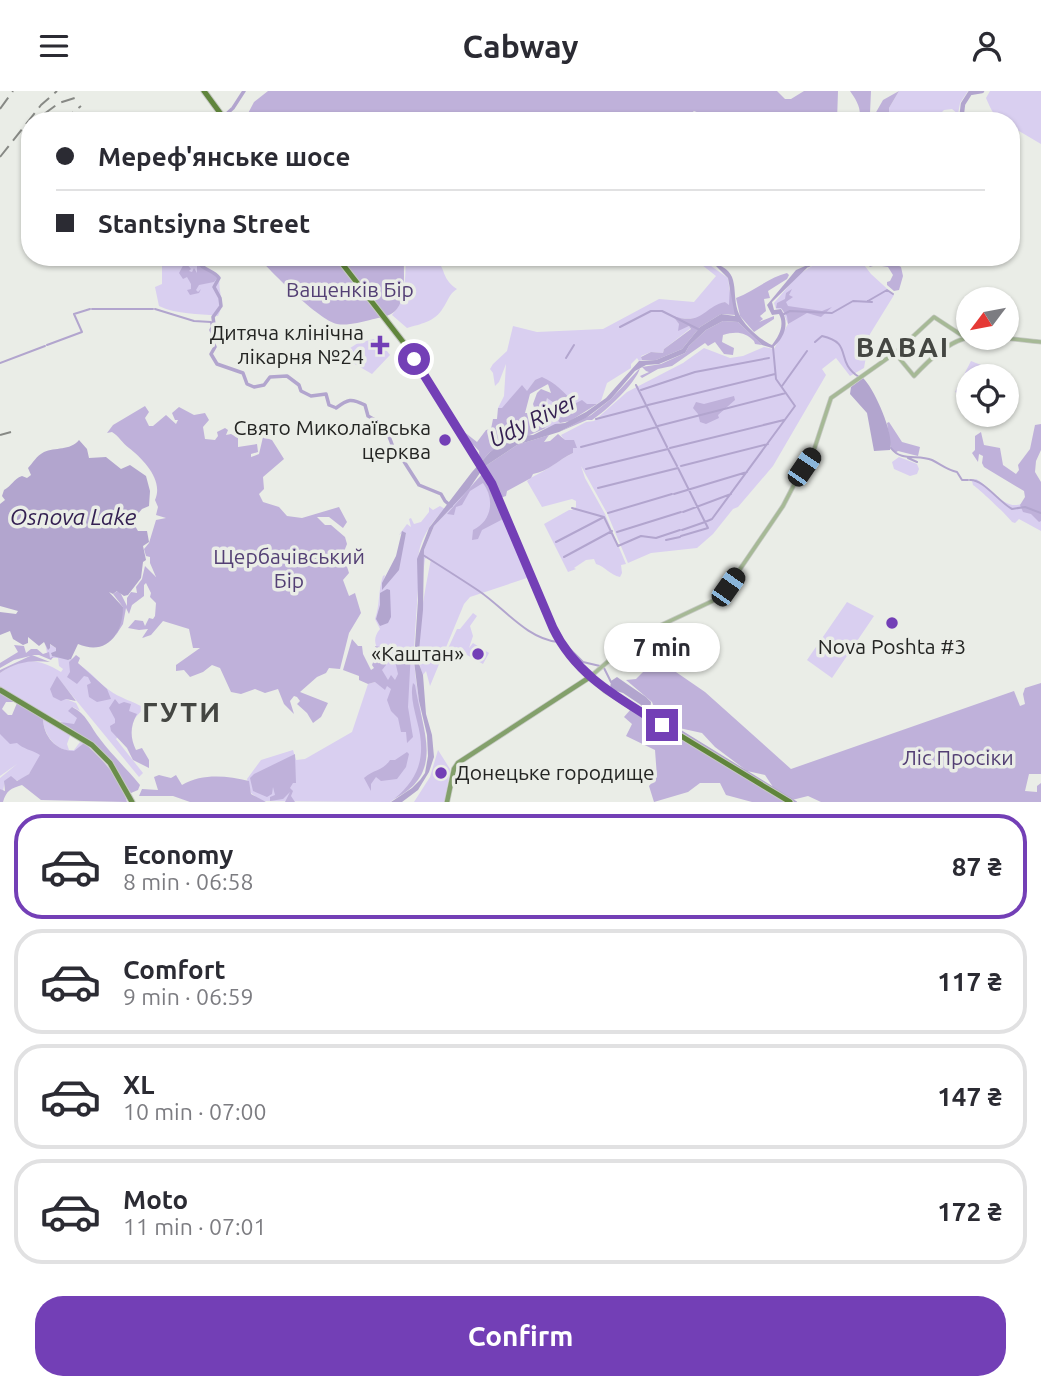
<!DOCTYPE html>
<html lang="en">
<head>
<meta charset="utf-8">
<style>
	:root { --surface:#fff; --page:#f7f7f7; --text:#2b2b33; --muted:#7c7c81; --line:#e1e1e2; --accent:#733fb6 }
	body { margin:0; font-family:Ubuntu,sans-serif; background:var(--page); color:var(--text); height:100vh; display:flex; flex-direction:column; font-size:26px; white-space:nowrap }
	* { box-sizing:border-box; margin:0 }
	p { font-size:23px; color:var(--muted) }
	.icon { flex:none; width:38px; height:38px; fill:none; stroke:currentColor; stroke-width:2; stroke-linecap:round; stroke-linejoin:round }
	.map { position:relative; height:711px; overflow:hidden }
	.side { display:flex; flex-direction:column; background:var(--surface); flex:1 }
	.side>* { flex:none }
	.guide { position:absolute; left:21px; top:21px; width:999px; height:154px; border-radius:28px; box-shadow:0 2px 5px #0004; display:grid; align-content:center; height:154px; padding:0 35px; background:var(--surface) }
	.needle { width:46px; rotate:238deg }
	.controls { position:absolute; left:956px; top:196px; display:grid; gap:14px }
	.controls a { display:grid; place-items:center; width:63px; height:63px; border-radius:50%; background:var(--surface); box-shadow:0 2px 5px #0004; font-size:35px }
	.end { position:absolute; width:32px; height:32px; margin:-16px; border:9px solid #733fb6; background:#fff; box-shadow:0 0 0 4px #fff }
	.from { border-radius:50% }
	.bubble { position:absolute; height:49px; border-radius:24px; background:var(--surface); box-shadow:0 2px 5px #0004; font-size:23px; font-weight:600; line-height:49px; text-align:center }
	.car { position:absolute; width:21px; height:42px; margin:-21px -10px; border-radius:9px; box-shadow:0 0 5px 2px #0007; background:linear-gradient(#222 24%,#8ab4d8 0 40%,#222 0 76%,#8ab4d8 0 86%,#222 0) }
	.guide b { display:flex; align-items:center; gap:24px; height:66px; font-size:26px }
	.guide b+b { border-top:2px solid var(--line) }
	.guide i { width:18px; height:18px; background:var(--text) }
	ul { padding:12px 0 0; list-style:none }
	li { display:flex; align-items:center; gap:21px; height:105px; margin:0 14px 10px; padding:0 21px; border:4px solid var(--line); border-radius:28px }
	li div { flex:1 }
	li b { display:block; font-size:26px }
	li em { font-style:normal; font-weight:600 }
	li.current { border-color:var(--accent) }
	li>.icon { width:63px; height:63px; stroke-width:1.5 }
	.cta { display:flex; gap:14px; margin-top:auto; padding:14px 35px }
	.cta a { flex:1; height:80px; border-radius:28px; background:var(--accent); color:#fff; font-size:28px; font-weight:600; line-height:80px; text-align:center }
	header { display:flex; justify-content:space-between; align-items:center; height:91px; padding:0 35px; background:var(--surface); font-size:32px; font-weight:600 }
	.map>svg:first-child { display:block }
</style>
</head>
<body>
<header><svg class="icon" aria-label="menu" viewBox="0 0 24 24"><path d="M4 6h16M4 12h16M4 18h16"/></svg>Cabway<svg class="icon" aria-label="person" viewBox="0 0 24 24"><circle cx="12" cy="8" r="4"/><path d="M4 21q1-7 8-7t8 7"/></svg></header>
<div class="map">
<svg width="1041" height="711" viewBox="0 0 1041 711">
	<rect width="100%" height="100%" fill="#eaede7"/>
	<path fill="#d9cff0" d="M899,0h69l-8,12 -2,11 -6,-5 -8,1 -6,6 7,-1 -2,6h-17l1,-5 -35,5 -3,-3v-10z
		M990,0h51v53l-29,-17v-6c-18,0 -20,-10 -26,-23z
		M162,166h37l2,14 19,6c-3,15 6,24 -2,39 -21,-3 -40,-1 -59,-10l-4,-19 7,-3z
		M409,166c47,0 24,16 48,32 -8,5 -9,12 -14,19 -8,14 -23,16 -36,20l-15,-13c14,-15 13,-36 14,-56z
		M826,166h15l4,3 13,-3 13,17 23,21 -24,39 -6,34 -14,8 -14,-18 -14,11 4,6 -53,91 -35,41 -5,2 -20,25 -16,14 -46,5 -23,10 -21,-50 -26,-47 4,12 20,36 21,50 -5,1 1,8 -2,4c-10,-2 -14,-10 -24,-13l-2,-5 -8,1 -12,8 2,1 -8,3 -24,-48 25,-14h3l4,-3v-6l-4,-2 -30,8 -15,-26c7,-6 12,-7 20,-12 9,-6 16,-11 26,-16l-12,-18 25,-13 8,-1 33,-29 56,-29 21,-15 26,10 13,-2 21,-9 10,2 14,-25 -6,-15h-6l-2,-6 24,-28z
		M704,170l24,17 3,23 -3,5 -3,-4c-10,3 -12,8 -20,13 -8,5 -21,4 -30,3l7,10 7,-2 2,2 -27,21 -1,4 -12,-1 -10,4 1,4 -3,1 -2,-3 -6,6v4l-24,15 -6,18 -4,3h-23l-16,-16 -23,-8 -8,12 -5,-6 -20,23 -4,-1 6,-12 2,-32 -7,18 -4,4 -2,-13 -3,-4 3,-5 14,-13 6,-25 24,6 66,-3 56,-30 35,3 22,-26 -14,-11z
		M374,248l6,11 7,1 3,4 -18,19 -19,-11 5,-8 -11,-5 11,-7z
		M971,270l15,6 -4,9h-14v23l-13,-7z
		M547,306l13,10 3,8 -5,6 2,2 -14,5 -3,-2v-4h-12l14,-8 -6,-4 -4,3 -2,-9 2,5 8,-4 5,2z
		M899,366l18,7 2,5 -2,5 -7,2 -16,-7 -2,-7z
		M483,382l7,9 40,95 -60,20 -6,7 -34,82 -4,-15 -3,4c-11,-22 3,-90 8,-116l-4,-2 -2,2 -2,15 1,-24 10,-24z
		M976,388c17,9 29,35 50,23l15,9v20l-22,-12 -4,4 -3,-1c-3,-5 -35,-35 -39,-37l-1,-4z
		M440,415l5,3c-16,15 -30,37 -26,59 -1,30 -4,57 -5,86 0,53 33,115 -24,148l-128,-1 -11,-8 -4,-14 14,-19 32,-10 3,10 9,-1 47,-27 16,-48 7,-2 6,-27c-6,-10 -9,-16 -1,-26l-5,-10c5,-14 3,-28 8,-43l2,-1 -3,13 24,-54 -3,-2 -4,3 8,-11 4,3 -2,-8 2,-1 3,6 7,-2 8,-10v-5l4,3z
		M847,511l27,14 -42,62 -25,-18z
		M473,522l4,3 -7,10 3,10 -4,12 4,-5 16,10 -6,11 -16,-9 -5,5 -10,-1 -7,-4 12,-26h3z
		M45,552l3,6 1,-5 7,4v3l-5,4 19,5 1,-2 3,5c14,4 23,19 35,27 10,8 24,11 35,18l-28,31 27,34 -4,4 -82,-100 9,22 10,4 4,8 -7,-4 5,11 -1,5 -8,3 -69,-37v-16c23,-16 38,-15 61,-1l2,-3 -4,-3 -1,-8h-10z
		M43,627l28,15 -4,11 2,6h5l6,-8 4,1 -8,8c-19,2 -33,-16 -33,-33z
		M0,637l44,23c-11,18 -15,32 -39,30l-2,10 -3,-2v-11l17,-14 -17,12z
		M438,659l12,19 -5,33h-31l16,-25z"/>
	<path fill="#bfb1da" d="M268,0h509l8,8h6l13,-8h34l-1,30h-6l1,-6 -7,-2 -6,8h-108l-4,-5 -13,-5 -13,10h-437l10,-19z
		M850,0h21l-1,22 5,1 8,-14 16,-9 -10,17v10l3,3h-33c3,-12 -2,-20 -9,-30z
		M204,166l-3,4 3,6 15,9 -5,6 -15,3 -3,5 2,2 3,-3 -2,4 -9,2 -3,-5 4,-1v-5l-4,-7 -4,2 -4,-6 6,-11 6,7 -2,2 3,1 2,-4 3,5v-7l-6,-8z
		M258,166h146c-1,16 4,48 -13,57 -5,3 -15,4 -21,6 -10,2 -22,6 -33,4 -18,-4 -65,-51 -79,-67z
		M865,167l29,5 7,4 2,9 -4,14 -5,1 -7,-6v-3l3,-1 3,-6 -5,-8 -12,-2 -6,2 -8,-8z
		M787,182l2,2 -2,4 -19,12 2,7 -6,1 2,12 -6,5 3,3 -4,3 15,-6v3l-20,13 -14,-16 -4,-18c18,-7 34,-21 51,-25z
		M730,192l6,32 -15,-1 -21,13 -18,22 -26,11h-14l-1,-3 10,-5 12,1 1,-4 27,-20 -2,-3 -11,5 1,-7 -6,-8c30,10 30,-9 52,-14l4,3z
		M792,198l-3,6 4,2 -7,5 2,4 34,5 10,-4 -11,10 -14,-4 -19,11 -1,-8 -6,-8h-5l1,-5 8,-4 1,-6z
		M723,230l15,1 24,23 -7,-1 -1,-3c-9,-9 -18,-10 -31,-6l-1,7 12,6 -1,7 -9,-1 -9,-12 -7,4 -3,-3 -33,23 -14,3 -16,9 -2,-2 9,-4 -3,-1 -4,-4 19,-3 24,-11 4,-7 17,-16z
		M640,277c-4,15 -34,43 -48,52h-5l-28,12 32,-17 20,-16z
		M542,286c12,5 24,16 32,27l8,-4 5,4h10l-27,17 -10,2 -2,-2 4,-6 -4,-1 2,-7 -13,-9 -1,5 2,5 -5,-3 -8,4 -2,-5 4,-11 4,-4 10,4 -3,-9 -18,10 -5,19h7l1,-3 2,3 3,-3 7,4 -14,8h12v4l3,2 -56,24 -10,11 -1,-12 -17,-18 1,-2 14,11 9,-12 5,-1 2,-10h4l1,-11h4l20,-23 5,6 8,-11z
		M734,305l1,4 -17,15 1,3 -13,6 -6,-2 -2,-8 -5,-6 3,-6 8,2z
		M145,315l4,6 -4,6 4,8h4l13,-11 10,9 2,-4h-3l-3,-7 7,-6 15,8 11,-2 4,7 -6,7 2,12 10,1 3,-4 -1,-4 8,-4 3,2 -2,5 5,-1 7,4v9l19,-3 1,8 -7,2v3l8,-3 4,-17 9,3 12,19 -21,18 1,12 -5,5 4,8 16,5 8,9 15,2 37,-11 8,15 -4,6 -14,-11h-12l8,8h6l14,12 2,7 -4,10 6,19 -6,7 6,16 6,-3 6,20 -12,20 -9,36 -11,-1 -3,5 -9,4 -17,15 28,11 -7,14 -8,6 -6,-10 -10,-9 3,-3 -3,-4 -3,-1 -4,5 4,13 -10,-10 -6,-15 -13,4 -10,-4 -14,5 -10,-2 -11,-24 -8,-3 -9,7 -13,5 -6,-7 -8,1v-6l24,-17h-7l-4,-19 -26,-8 -12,14 -9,3 6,-9 -9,1 -11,-2 7,-8 8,1 2,5 4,-8 4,1 2,-3 1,-13 -6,-6 1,-4 -5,-10 -2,2v11l-12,9 -3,9 -3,-6 -3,16 -7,11 7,-28 -10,-13 6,-4 8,16v-8l4,-6 6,1 -1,-6 6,-8 3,-13 11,11 -6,-14v-6l-4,-1 -2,-7 5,-6 7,-23 10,-2 -10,-3 2,-8 -3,-7c9,-20 -12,-41 -26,-52 -7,-5 -10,-12 -17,-16l-5,1 6,-8z
		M889,331l13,20 18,5 -2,9 -20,-5 -3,2 -4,-4 -4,-26z
		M1041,333v26l-5,11 -1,11 6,10v39l-2,1 -8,-8 -8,-2 -3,-7 5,-8 -1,-6 -40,-24 -2,-4 1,-7 -4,-2 -1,8 -6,-9 3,-3v-14l6,-4 3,13 16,3 3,17 13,9 3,-4 -1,-5 12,-16 5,-24z
		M558,343l7,6h9l3,8h-4v5c-15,7 -24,18 -40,21l-2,4 -24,13 -1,5 -6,2 -16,-31 33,-22 32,-10 -5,7 6,-1z
		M483,382l22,45 -23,12 -4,9 -6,1 1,-10c19,-9 22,-31 10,-47l-13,8 -8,14 -6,2 -2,8 -7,-1z
		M352,548l6,7h4l1,8 8,16 3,-2 -2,-3 5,-13 -2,-6 5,1 2,3 3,-1 1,16 -4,5 6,10 3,-5 4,5 3,-6 -7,-31 5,4 15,4 -3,56 5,30 -6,6 -1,-11h-5l-3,-14 -7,-7 -4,-11 4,-11 -4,-3 -2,4 -10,-8 -7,2 -9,-4v-4l-16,-6z
		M14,554l10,1 2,7 5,-4h6l6,5 6,-2 1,6 4,-2 -3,4 -12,-5h-7l18,7c-19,-2 -34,0 -50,11v-3l30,-14 -16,4 -14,8v-5l18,-11z
		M643,559l12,8 -9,10 8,-8 18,6 1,4 32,22 86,77 223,-78 6,15 5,-2 -2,-10 2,-6 16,-5v91h-12l-4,17 12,1v-6l4,-3v19h-220l-13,-6 -16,4 -19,-13 -8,-12 -18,-4 -32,-24 -13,-14 -32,-7 -13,-11 -5,-13 -26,-22 10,-1 8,-8 -10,-13z
		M76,564l4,3 -2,5 29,26 4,10 -14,3 -8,-5 -2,-12 4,-2 -3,-6 -4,-1 -7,8 -10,-7 3,-5 -1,-10z
		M57,585l19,25 -10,-2 -5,2 -8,-4 -3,-8z
		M413,592l2,2c7,45 31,88 -21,114 27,-22 32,-45 23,-78 -3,-13 -7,-26 -4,-38z
		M0,600l15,8 -1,3h-8l-4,7 6,6h4l5,-12 26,15c0,18 13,33 31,33l10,-8c17,14 38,37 43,59l-86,-2 -19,-15c-11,3 -16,6 -19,17h-3v-13l5,2 -1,-10 7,-5 6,5 12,-7 11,-19c-8,-5 -17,-6 -23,-12l-7,1 -10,-10z
		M115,608l4,5 5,-2 7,2 -2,7 8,3c-7,13 -7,23 -1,36l6,-2 7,12v8l-16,-8 -6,-12 -16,-17 -1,-5 5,-3v-4l-6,-11z
		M72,616c14,6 19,21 28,32 12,16 27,30 40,46l-2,5 -7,3c-20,-33 -37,-52 -71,-71l14,2 3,-6 -9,-7z
		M631,618l155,93h-34l-26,-7 -6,-12h-20l-12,9 -34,10 -5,-16 8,-9 -2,-27 -29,-14 6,-12 -8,-7z
		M407,661l2,2 -3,13 -9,12 -16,2 -5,-4 -5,7v7l-7,-13c10,-9 19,-7 26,-18h5z
		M295,663l1,29h-3l-3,5 3,3 -2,5 4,6h-10l5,-10 -7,7 -13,2v-4l5,-2 -2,-8 -1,7 -5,3 -14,-6 -3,-13 4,-4z
		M159,684l12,3 5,-3 6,10c21,-12 45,-9 67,-4l2,13 15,8h-76l-17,-6h-34l3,-7 16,1 -4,-13z"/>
	<path fill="#b2a5ce" d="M713,172c30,8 17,30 26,51 5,11 21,26 33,31 7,-9 13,-20 7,-31l-7,1 -5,-10 29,-35 16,-7 -40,39 2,8 7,-1c9,14 4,29 -9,39l-10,-3 -24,-23 -15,-1 -17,9 -17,16 -4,7 -26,11 -13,1 -11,6 -24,28 -25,19 -27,14 -42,13 -33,22 -15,22 -35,37 -10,24 -1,60 -5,51 5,14 3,39 6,21 2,22 -5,15 -11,18 -16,12h-11l21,-14 8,-8 5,-7 3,-17 -1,-21 -8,-34 -5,-40 4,-61 -1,-41 12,-31 43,-56 18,-20 25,-16 18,-1 22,-11 10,-1 21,-11 20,-14 33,-37 17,-1 26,-11 18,-22 21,-13 14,2 -7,-38z
		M863,287c11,10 32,57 27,72l-16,1 -7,-38 -17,-19 1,-7z
		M79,349l8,9 2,9 17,-1 15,12 9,-4 16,11 4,15 -1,15 -7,3 -10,12 6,10h9l2,11 -6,4 3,14 -3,2 -2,16 -13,17 -4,1 -7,-5 -4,3 -4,-2 14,15c0,28 -17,49 -45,37l-7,15 -3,1 -16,-4 -1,-3 5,-2v-3l-6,-4v4l-2,2 -4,-8 -5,4 -11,-9v6l-5,2 -10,-6 -3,-8 -10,4v-23l16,2 2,-3 -18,-5v-102l5,-4 -3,-4 2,-6c8,-4 9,-11 18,-14l5,2 4,-3 -3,-7c5,-5 8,-12 16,-16 11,-5 26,-1 35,-12z
		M402,440l4,2 -7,37 -17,20v-7l14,-27z
		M387,498l3,1 1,27 -3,6 -8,3 -4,-7 4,-14v-12z
		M617,586l29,20 5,5 -1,9 -27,-18 -13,-4 1,-8z"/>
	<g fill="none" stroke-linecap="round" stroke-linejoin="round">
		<path stroke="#b2a5ce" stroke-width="2" d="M861,30l1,-4
			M868,210l19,-11 6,4
			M92,218h61
			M155,218l39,12 17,1 1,5
			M784,223l6,-3 42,2 21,-12 19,1
			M620,236l31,-16h11l36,18
			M815,251l7,-6c32,7 12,25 37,41
			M47,254l35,-13 -8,-18 16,-5
			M566,267l8,-13
			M0,272l45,-17
			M636,294l31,62
			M782,295l25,-35
			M641,299l54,-18 74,-14
			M648,314l127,-31
			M596,328l50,-13
			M658,335l128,-33
			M581,356l76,-20
			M670,357l114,-28
			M891,357c10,14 27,6 41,12 10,5 15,10 25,12l5,8h6
			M668,358l9,17
			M908,367l9,4
			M681,375l87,-22
			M678,377l27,54 -23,8
			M586,378l82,-20
			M970,389c13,-1 29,22 42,29l13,-2 16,6
			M598,397l80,-20
			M674,403l73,-22
			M572,417l32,9 14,29 23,-10 15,2 24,-8
			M683,421l48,-18
			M608,422l64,-19
			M617,441l64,-20
			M681,445l27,-8 -3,-6 7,-3 83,-113 -19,-27 -3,-32
			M666,449l14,-3
			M556,451l48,-25
			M423,464c19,12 38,24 56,36 25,17 48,48 79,51
			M564,466l48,-26
			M568,556l15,15 17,4
			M604,577l7,14
			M650,618l5,6 141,87"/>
		<path stroke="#b2a5ce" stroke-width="3.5" d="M219,30l14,-13 11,-17
			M202,166l-4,5c6,9 16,8 21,16l-5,9 6,11 1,8 -8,11 1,8 -3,5 4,9 -2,3 2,5 -4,7 6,10 26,9 4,11 7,3 10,-2 6,-8 17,-1 12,9 2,6 10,5 15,-2 3,11 5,2
			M336,317c12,-9 15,-10 29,-3l3,11c22,11 21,22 29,43l6,1 16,25 22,9 4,7 6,5"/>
		<path stroke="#b2a5ce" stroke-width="4.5" d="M961,30l2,-17 7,-11 12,-2
			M868,166l33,6 4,-6
			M808,174l14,-8"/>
		<g stroke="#c6c9c4" stroke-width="5">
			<path id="tertiary" d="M895,262l19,23c13,-14 30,-31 49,-37 19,-5 58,1 78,3
				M591,585l47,-40 83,-39 62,-91 14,-27 15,-23 19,-58 64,-45 39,-36 32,21"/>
		</g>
		<g stroke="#c6c9c4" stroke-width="6">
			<path id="secondary" d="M447,711l7,-33 4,-6 132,-86"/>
		</g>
		<g stroke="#c6c9c4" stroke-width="7">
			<path id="primary" d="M0,599l92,55 18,18 22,39"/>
		</g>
		<g stroke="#c6c9c4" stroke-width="7">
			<path id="trunk" d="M204,0l22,30
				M337,166l70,90 85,137 61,144 20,32 32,30 185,112"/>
		</g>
		<use href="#tertiary" stroke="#a6b996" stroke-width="3.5"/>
		<use href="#secondary" stroke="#83a06b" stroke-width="4.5"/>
		<use href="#primary" stroke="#6a8d4b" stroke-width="5"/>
		<use href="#trunk" stroke="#60853c" stroke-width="5"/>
		<path stroke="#878985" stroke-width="2" stroke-dasharray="14 7" stroke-linecap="butt" d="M0,18l13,-18
			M44,23l15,-11 19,-6
			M62,30l19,-15
			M0,66l41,-52 16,-14
			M0,344l11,-3"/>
	</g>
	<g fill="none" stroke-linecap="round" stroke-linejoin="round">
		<path stroke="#733fb6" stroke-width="9" d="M414,268l78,125 61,144c23,48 66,70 109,97"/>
	</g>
	<g fill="#733fb6" stroke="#eaede7" stroke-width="2.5">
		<path d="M376.5 243.5h7v7h7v7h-7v7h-7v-7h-7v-7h7z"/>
		<circle cx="445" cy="349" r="7"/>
		<circle cx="892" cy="532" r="7"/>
		<circle cx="478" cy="563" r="7"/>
		<circle cx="441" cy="682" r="7"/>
	</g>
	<g text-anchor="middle" stroke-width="7" stroke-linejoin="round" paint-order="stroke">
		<g font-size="21" fill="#533f74" stroke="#eaede7">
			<text x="350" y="206">Ващенків Бір</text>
			<text x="289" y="473">Щербачівський<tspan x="289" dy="24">Бір</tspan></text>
			<text x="958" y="674">Ліс Просіки</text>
		</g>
		<g font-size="21" fill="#242523" stroke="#eaede7" text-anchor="end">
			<text x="364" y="249">Дитяча клінічна<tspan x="364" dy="24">лікарня №24</tspan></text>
			<text x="431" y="344">Свято Миколаївська<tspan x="431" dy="24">церква</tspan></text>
			<text x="892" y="563" text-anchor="middle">Nova Poshta #3</text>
			<text x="464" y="570">«Каштан»</text>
			<text x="455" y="689" text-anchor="start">Донецьке городище</text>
		</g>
		<g font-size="23" font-style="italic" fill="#342052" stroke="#eaede7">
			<text transform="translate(533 329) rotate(-26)" y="8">Udy River</text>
			<text x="73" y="434">Osnova Lake</text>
		</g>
		<g font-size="28" font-weight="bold" letter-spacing="2" fill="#444642" stroke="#eaede7">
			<text x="903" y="266">BABAI</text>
			<text x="182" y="631">ГУТИ</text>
		</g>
	</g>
</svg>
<div class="controls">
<a><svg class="needle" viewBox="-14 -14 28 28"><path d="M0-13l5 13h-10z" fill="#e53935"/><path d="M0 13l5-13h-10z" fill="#7c7c81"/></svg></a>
<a><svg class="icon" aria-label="locate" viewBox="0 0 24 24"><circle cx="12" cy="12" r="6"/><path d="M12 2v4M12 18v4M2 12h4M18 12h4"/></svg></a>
</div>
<i class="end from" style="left:414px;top:268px"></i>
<i class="end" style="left:662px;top:634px"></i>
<div class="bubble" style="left:604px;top:532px;width:116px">7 min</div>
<i class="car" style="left:804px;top:376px;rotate:34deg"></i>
<i class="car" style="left:728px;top:496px;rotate:35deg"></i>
<div class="guide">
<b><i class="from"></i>Мереф'янське шосе</b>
<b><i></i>Stantsiyna Street</b>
</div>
</div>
<section class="side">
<ul>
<li class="current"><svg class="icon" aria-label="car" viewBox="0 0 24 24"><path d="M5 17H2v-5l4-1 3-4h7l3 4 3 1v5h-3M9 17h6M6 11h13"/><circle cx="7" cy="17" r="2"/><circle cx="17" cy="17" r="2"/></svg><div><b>Economy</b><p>8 min · 06:58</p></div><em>87 ₴</em></li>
<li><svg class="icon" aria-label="car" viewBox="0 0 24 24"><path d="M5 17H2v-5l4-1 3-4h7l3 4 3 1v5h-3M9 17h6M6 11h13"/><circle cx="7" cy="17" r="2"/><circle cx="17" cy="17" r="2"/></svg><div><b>Comfort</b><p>9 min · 06:59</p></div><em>117 ₴</em></li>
<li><svg class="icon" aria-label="car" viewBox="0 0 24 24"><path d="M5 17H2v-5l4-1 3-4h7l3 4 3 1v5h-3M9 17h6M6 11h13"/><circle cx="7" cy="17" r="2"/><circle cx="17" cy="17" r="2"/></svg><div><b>XL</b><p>10 min · 07:00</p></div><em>147 ₴</em></li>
<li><svg class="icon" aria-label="car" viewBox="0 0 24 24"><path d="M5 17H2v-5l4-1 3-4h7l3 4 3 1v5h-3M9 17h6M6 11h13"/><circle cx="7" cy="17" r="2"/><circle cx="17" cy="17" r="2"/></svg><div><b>Moto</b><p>11 min · 07:01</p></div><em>172 ₴</em></li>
</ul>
<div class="cta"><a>Confirm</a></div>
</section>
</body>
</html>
